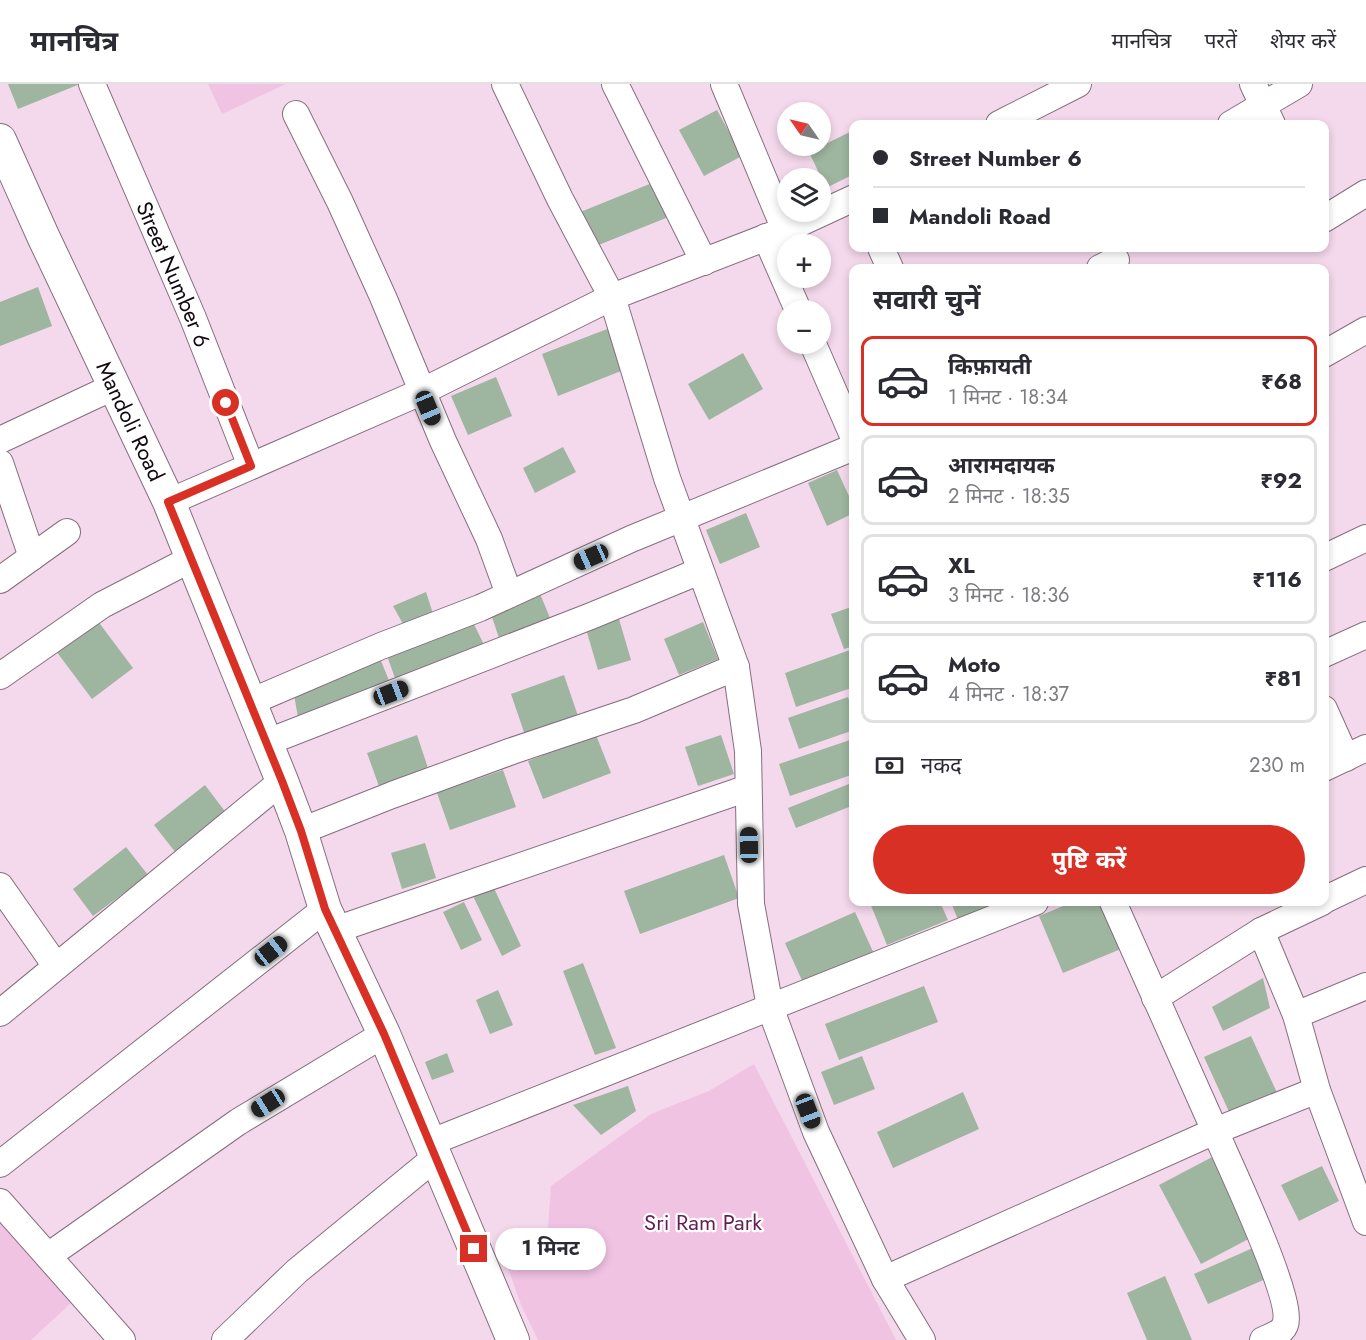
<!DOCTYPE html>
<html lang="hi">
<head>
<meta charset="utf-8">
<style>
	:root { --surface:#fff; --page:#f7f7f7; --text:#2b2b33; --muted:#7c7c81; --line:#e1e1e2; --accent:#d93025 }
	body { margin:0; font-family:Jost,"Noto Sans Devanagari",sans-serif; background:var(--page); color:var(--text); height:100vh; display:flex; flex-direction:column; font-size:22px; white-space:nowrap }
	* { box-sizing:border-box; margin:0 }
	p { font-size:20px; color:var(--muted) }
	.icon { flex:none; width:33px; height:33px; fill:none; stroke:currentColor; stroke-width:2; stroke-linecap:round; stroke-linejoin:round }
	.map { position:relative; flex:1; overflow:hidden }
	.drawer { position:absolute; left:849px; top:180px; width:480px; height:642px; display:flex; flex-direction:column; background:var(--surface); border-radius:12px; box-shadow:0 3px 9px #0003 }
	.drawer>* { flex:none }
	.banner { position:absolute; left:849px; top:36px; width:480px; height:132px; border-radius:12px; box-shadow:0 3px 9px #0003; display:grid; align-content:center; height:132px; padding:0 24px; background:var(--surface) }
	.needle { width:39px; rotate:304deg }
	.buttons { position:absolute; left:777px; top:18px; display:grid; gap:12px }
	.buttons a { display:grid; place-items:center; width:54px; height:54px; border-radius:50%; background:var(--surface); box-shadow:0 3px 9px #0003; font-size:30px }
	.end { position:absolute; width:27px; height:27px; margin:-14px; border:8px solid #d93025; background:#fff; box-shadow:0 0 0 3px #fff }
	.from { border-radius:50% }
	.bubble { position:absolute; height:42px; border-radius:21px; background:var(--surface); box-shadow:0 3px 9px #0003; font-size:20px; font-weight:700; line-height:42px; text-align:center }
	.car { position:absolute; width:18px; height:36px; margin:-18px -9px; border-radius:8px; box-shadow:0 0 4px 2px #0007; background:linear-gradient(#222 24%,#8ab4d8 0 40%,#222 0 76%,#8ab4d8 0 86%,#222 0) }
	.banner b { display:flex; align-items:center; gap:21px; height:57px; font-size:22px }
	.banner b+b { border-top:2px solid var(--line) }
	.banner i { width:15px; height:15px; background:var(--text) }
	ul { padding:0; list-style:none }
	li { display:flex; align-items:center; gap:18px; height:90px; margin:0 12px 9px; padding:0 12px; border:3px solid var(--line); border-radius:12px }
	li div { flex:1 }
	li b { display:block; font-size:22px }
	li em { font-style:normal; font-weight:700 }
	li.current { border-color:var(--accent) }
	li>.icon { width:54px; height:54px; stroke-width:1.5 }
	h2 { padding:0 24px; font-size:27px; line-height:72px }
	.pay { display:flex; align-items:center; gap:15px; height:66px; padding:0 24px; font-size:22px }
	.pay p { margin-inline-start:auto }
	.cta { display:flex; gap:12px; margin-top:auto; padding:12px 24px }
	.cta a { flex:1; height:69px; border-radius:36px; background:var(--accent); color:#fff; font-size:24px; font-weight:700; line-height:69px; text-align:center }
	header { display:flex; align-items:center; gap:36px; box-sizing:border-box; height:84px; padding:0 30px; background:var(--surface); border-bottom:2px solid var(--line) }
	header strong { font-size:28px }
	nav { display:flex; gap:33px; margin-inline-start:auto; font-size:21px }
	.map>svg:first-child { display:block }
</style>
</head>
<body>
<header>
<strong>मानचित्र</strong>
<nav><a>मानचित्र</a><a>परतें</a><a>शेयर करें</a></nav>
</header>
<div class="map">
<svg width="1366" height="1256" viewBox="0 0 1366 1256">
	<rect width="100%" height="100%" fill="#f4d8eb"/>
	<path fill="#f1c3e3" d="M208,0h78l-64,30z
		M754,980l142,276h-358l-17,-35 -14,-40 40,-23 4,-56 100,-72 58,-23z
		M0,1129l72,89 -41,38h-31z"/>
	<path fill="#9eb5a0" d="M8,0h72l-62,25z
		M717,26l25,46 -38,20 -25,-46z
		M854,46v44l-28,14 -17,-36z
		M657,97l14,35 -80,32 -13,-35z
		M38,203l14,39 -52,20v-44z
		M615,242l16,41 -73,29 -16,-42z
		M743,269l20,36 -54,31 -21,-36z
		M496,293l16,39 -44,19 -17,-39z
		M563,363l13,25 -41,21 -12,-25z
		M837,386l17,37v6l-27,13 -19,-43z
		M746,429l14,34 -40,17 -14,-34z
		M538,505l15,36 -52,19 -11,-33z
		M426,508l10,31 -28,10 -15,-27z
		M854,522v40l-10,3 -13,-35z
		M94,532l39,52 -41,31 -39,-52z
		M471,534l15,31 -90,32 -11,-31z
		M619,535l12,41 -33,10 -12,-41z
		M703,538l15,37 -39,16 -15,-36z
		M850,566l4,11v26l-58,20 -11,-34z
		M377,567l13,32 -91,40 -6,-34z
		M564,591l14,41 -53,19 -14,-41z
		M848,613l6,17v16l-55,19 -11,-31z
		M417,651l12,36 -49,18 -13,-36z
		M596,651l15,38 -68,26 -15,-38z
		M721,651l13,39 -36,12 -13,-39z
		M850,656l4,9v25l-64,22 -11,-32z
		M503,686l13,37 -66,23 -13,-37z
		M854,698v23l-58,23 -8,-20z
		M205,701l22,29 -51,39 -22,-28z
		M425,759l11,35 -34,11 -11,-36z
		M126,763l22,28 -55,41 -20,-27z
		M724,771l15,43 -99,36 -16,-43z
		M492,800l29,62 -19,10 -30,-62z
		M464,818l18,38 -21,10 -18,-38z
		M875,818h65l8,18 -61,25 -17,-42z
		M951,818h52l-45,18z
		M1073,818h37l18,44 -65,27 -24,-57z
		M855,828l20,44 -70,31 -20,-44z
		M583,879l33,85 -21,7 -32,-84z
		M1263,894l7,30 -47,23 -11,-24z
		M924,902l14,36 -99,38 -14,-36z
		M498,906l15,35 -23,9 -14,-34z
		M1251,952l27,59 -47,21 -27,-59z
		M447,969l7,19 -22,8 -7,-18z
		M862,972l13,33 -41,16 -13,-33z
		M628,1002l8,25 -35,24 -28,-30z
		M963,1008l16,37 -86,39 -16,-36z
		M1216,1071l42,79 -57,30 -42,-79z
		M1322,1082l17,35 -40,20 -18,-36z
		M1255,1163l13,31 -60,26 -14,-30z
		M1165,1192l27,64h-45l-20,-47z"/>
	<g fill="none" stroke-linecap="round" stroke-linejoin="round">
		<g stroke="#866e7f" stroke-width="28">
			<g id="minor">
				<path id="s1" d="M92,0l101,234 58,148"/>
				<path d="M505,0l55,115 52,98 55,181 69,189 12,84 3,153 19,103 46,125 69,147 37,61"/>
				<path d="M615,0l89,178"/>
				<path d="M724,0l61,146"/>
				<path d="M1253,0l19,40"/>
				<path d="M296,30l44,88 43,95 60,144 46,98 20,55"/>
				<path d="M999,40l79,-40"/>
				<path d="M1231,40l68,-40"/>
				<path d="M1324,135l42,-26"/>
				<path d="M766,153l32,73"/>
				<path d="M881,164l9,20"/>
				<path d="M1100,184l16,-8"/>
				<path d="M813,260l41,94"/>
				<path d="M1324,270l42,-24"/>
				<path d="M0,356l113,-53"/>
				<path d="M0,379l32,94"/>
				<path d="M169,418l252,-110 191,-95 173,-67 69,-32"/>
				<path d="M1324,474l42,-20"/>
				<path d="M0,496l67,-48"/>
				<path d="M1324,570l42,-19"/>
				<path d="M0,592l102,-71 89,-46"/>
				<path d="M248,619l133,-57 99,-38 151,-69 223,-92"/>
				<path d="M1324,625l22,49"/>
				<path d="M265,659l326,-127 109,-45"/>
				<path d="M1324,684l42,-20"/>
				<path d="M301,747l91,-36 120,-44 122,-41 102,-43"/>
				<path d="M0,802l56,80"/>
				<path d="M1324,816l42,-20"/>
				<path d="M335,846l413,-142"/>
				<path d="M1261,847l35,84 21,75 49,132"/>
				<path d="M1155,914l106,-67 61,-29"/>
				<path d="M0,929l282,-232"/>
				<path d="M1296,931l70,-29"/>
				<path d="M429,1059l606,-241"/>
				<path d="M0,1080l325,-255"/>
				<path d="M0,1118l122,138"/>
				<path d="M48,1172l190,-134 146,-88"/>
				<path d="M885,1195l330,-148 -102,-229"/>
				<path d="M225,1256l72,-69 139,-114"/>
				<path d="M1263,1256c7,-3 19,-7 22,-15 10,-24 -57,-164 -70,-194l102,-41"/>
			</g>
		</g>
		<g stroke="#866e7f" stroke-width="34">
			<g id="tertiary">
				<path id="s2" d="M0,56l43,96 126,266 113,279 19,50 24,78 59,125 129,306"/>
			</g>
		</g>
		<use href="#minor" stroke="#fff" stroke-width="26"/>
		<use href="#tertiary" stroke="#fff" stroke-width="32"/>
	</g>
	<g fill="none" stroke-linecap="round" stroke-linejoin="round">
		<path stroke="#d93025" stroke-width="8" d="M226,319l25,63 -83,36 114,279 19,50 24,78 59,125 90,215"/>
	</g>
	<g text-anchor="middle" stroke-width="4.5" stroke-linejoin="round" paint-order="stroke">
		<g font-size="22" fill="#11090f" stroke="#fff">
			<text dy="8" stroke="none"><textPath href="#s1" startOffset="207">Street Number 6</textPath></text>
			<text dy="8" stroke="none"><textPath href="#s2" startOffset="310">Mandoli Road</textPath></text>
		</g>
		<g font-size="22" fill="#641e55" stroke="#fff">
			<text x="703" y="1146">Sri Ram Park</text>
		</g>
	</g>
</svg>
<div class="buttons">
<a><svg class="needle" viewBox="-14 -14 28 28"><path d="M0-13l5 13h-10z" fill="#e53935"/><path d="M0 13l5-13h-10z" fill="#7c7c81"/></svg></a>
<a><svg class="icon" aria-label="layers" viewBox="0 0 24 24"><path d="M12 4l9 5-9 5-9-5zM3 14l9 5 9-5"/></svg></a>
<a>+</a>
<a>−</a>
</div>
<i class="end from" style="left:226px;top:319px"></i>
<i class="end" style="left:474px;top:1165px"></i>
<div class="bubble" style="left:495px;top:1144px;width:111px">1 मिनट</div>
<i class="car" style="left:428px;top:324px;rotate:157deg"></i>
<i class="car" style="left:591px;top:473px;rotate:246deg"></i>
<i class="car" style="left:391px;top:609px;rotate:69deg"></i>
<i class="car" style="left:749px;top:761px;rotate:359deg"></i>
<i class="car" style="left:271px;top:867px;rotate:52deg"></i>
<i class="car" style="left:268px;top:1019px;rotate:238deg"></i>
<i class="car" style="left:808px;top:1027px;rotate:159deg"></i>
<div class="banner">
<b><i class="from"></i>Street Number 6</b>
<b><i></i>Mandoli Road</b>
</div>
<section class="drawer">
<h2>सवारी चुनें</h2>
<ul>
<li class="current"><svg class="icon" aria-label="car" viewBox="0 0 24 24"><path d="M5 17H2v-5l4-1 3-4h7l3 4 3 1v5h-3M9 17h6M6 11h13"/><circle cx="7" cy="17" r="2"/><circle cx="17" cy="17" r="2"/></svg><div><b>किफ़ायती</b><p>1 मिनट · 18:34</p></div><em>₹68</em></li>
<li><svg class="icon" aria-label="car" viewBox="0 0 24 24"><path d="M5 17H2v-5l4-1 3-4h7l3 4 3 1v5h-3M9 17h6M6 11h13"/><circle cx="7" cy="17" r="2"/><circle cx="17" cy="17" r="2"/></svg><div><b>आरामदायक</b><p>2 मिनट · 18:35</p></div><em>₹92</em></li>
<li><svg class="icon" aria-label="car" viewBox="0 0 24 24"><path d="M5 17H2v-5l4-1 3-4h7l3 4 3 1v5h-3M9 17h6M6 11h13"/><circle cx="7" cy="17" r="2"/><circle cx="17" cy="17" r="2"/></svg><div><b>XL</b><p>3 मिनट · 18:36</p></div><em>₹116</em></li>
<li><svg class="icon" aria-label="car" viewBox="0 0 24 24"><path d="M5 17H2v-5l4-1 3-4h7l3 4 3 1v5h-3M9 17h6M6 11h13"/><circle cx="7" cy="17" r="2"/><circle cx="17" cy="17" r="2"/></svg><div><b>Moto</b><p>4 मिनट · 18:37</p></div><em>₹81</em></li>
</ul>
<div class="pay"><svg class="icon" aria-label="cash" viewBox="0 0 24 24"><path d="M3 7h18v10H3z"/><circle cx="12" cy="12" r="2"/></svg>नकद<p>230 m</p></div>
<div class="cta"><a>पुष्टि करें</a></div>
</section>
</div>
</body>
</html>
